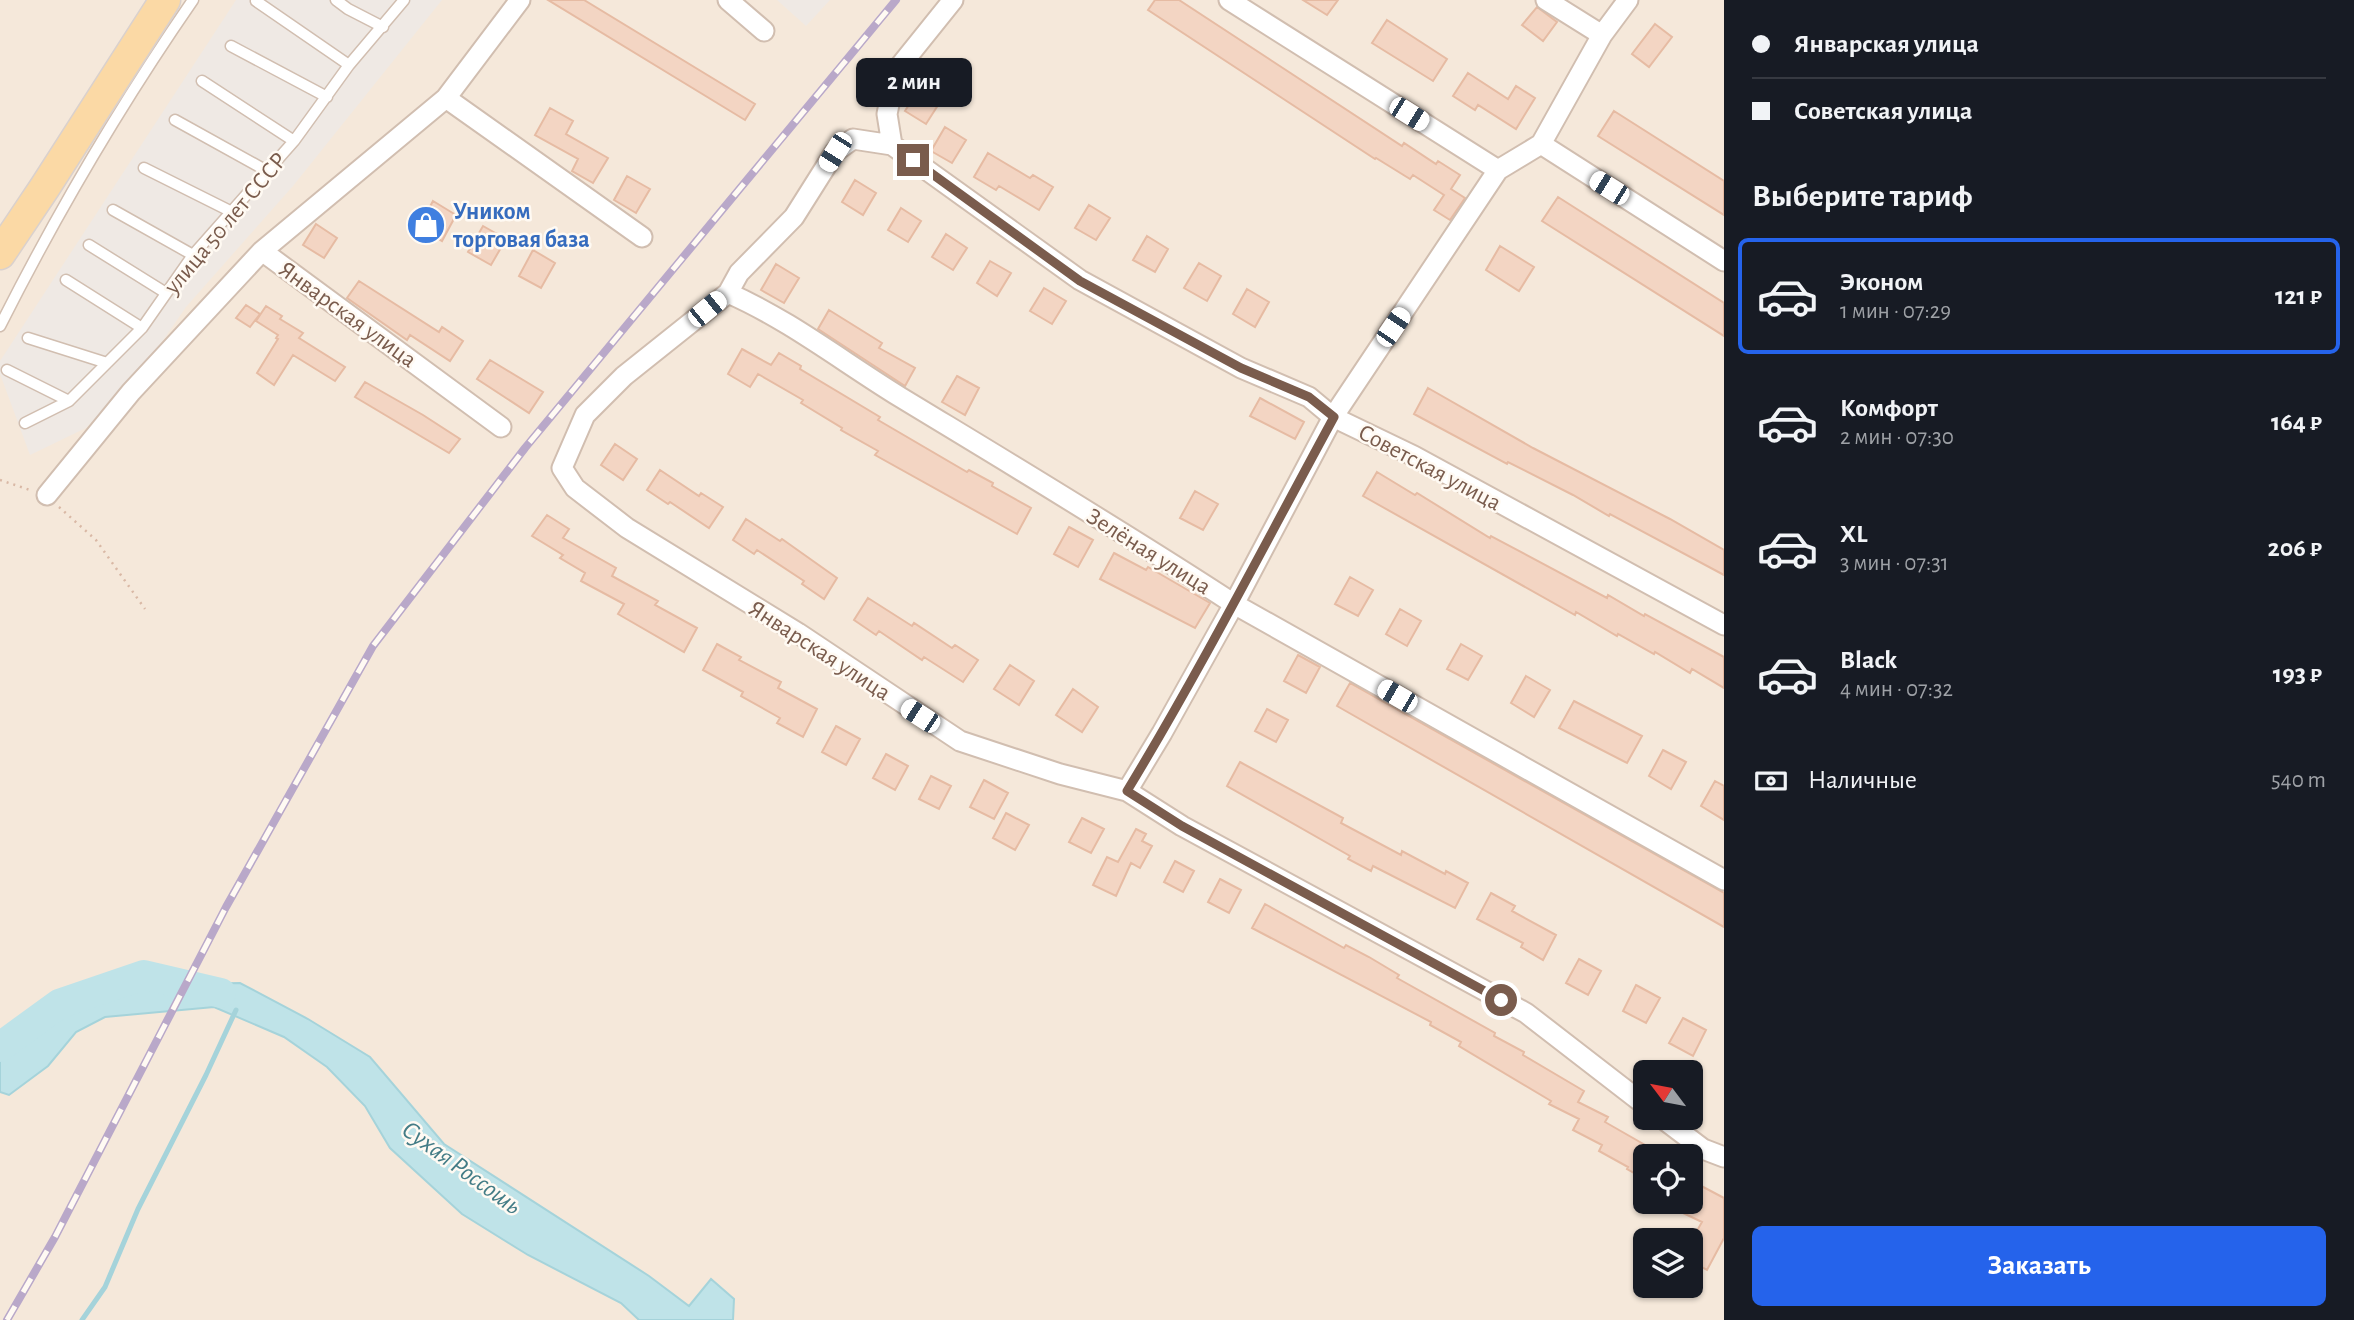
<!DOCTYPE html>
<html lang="ru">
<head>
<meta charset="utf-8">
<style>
	:root { --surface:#171b24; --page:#242831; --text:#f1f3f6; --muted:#9ea1a6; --line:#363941; --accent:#2563eb }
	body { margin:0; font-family:"Alegreya Sans",sans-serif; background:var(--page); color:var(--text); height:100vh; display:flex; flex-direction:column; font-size:26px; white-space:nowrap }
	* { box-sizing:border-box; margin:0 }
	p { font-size:23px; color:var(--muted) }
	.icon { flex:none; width:38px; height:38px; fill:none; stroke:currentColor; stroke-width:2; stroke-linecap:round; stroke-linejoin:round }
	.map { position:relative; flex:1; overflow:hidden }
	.details { display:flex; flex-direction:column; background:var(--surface); width:630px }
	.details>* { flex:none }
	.guide { display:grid; align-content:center; height:154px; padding:0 28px; background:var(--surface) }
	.needle { width:46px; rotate:302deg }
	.tools { position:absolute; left:1633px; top:1060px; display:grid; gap:14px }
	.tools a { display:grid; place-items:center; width:70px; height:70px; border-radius:10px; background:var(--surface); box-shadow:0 2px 5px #0004; font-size:35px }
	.end { position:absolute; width:32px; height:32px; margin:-16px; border:9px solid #7a5c4d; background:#fff; box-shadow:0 0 0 4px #fff }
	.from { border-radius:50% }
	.bubble { position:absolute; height:49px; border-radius:10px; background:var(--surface); box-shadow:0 2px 5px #0004; font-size:23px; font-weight:600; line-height:49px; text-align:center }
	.car { position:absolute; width:21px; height:42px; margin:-21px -10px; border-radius:9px; box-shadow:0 0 5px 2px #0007; background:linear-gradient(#fff 24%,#345 0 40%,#fff 0 76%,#345 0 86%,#fff 0) }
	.guide b { display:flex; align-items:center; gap:24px; height:66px; font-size:26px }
	.guide b+b { border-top:2px solid var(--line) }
	.guide i { width:18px; height:18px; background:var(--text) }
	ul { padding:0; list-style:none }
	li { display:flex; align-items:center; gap:21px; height:116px; margin:0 14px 10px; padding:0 14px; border:4px solid transparent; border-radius:10px }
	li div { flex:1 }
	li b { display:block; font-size:26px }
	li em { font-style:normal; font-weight:600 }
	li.current { border-color:var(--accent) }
	li>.icon { width:63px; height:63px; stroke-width:1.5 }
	h2 { padding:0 28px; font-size:32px; line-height:84px }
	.pay { display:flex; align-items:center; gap:18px; height:77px; padding:0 28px; font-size:26px }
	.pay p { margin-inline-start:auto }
	.primary-button { display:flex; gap:14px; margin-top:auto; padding:14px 28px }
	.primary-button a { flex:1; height:80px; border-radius:10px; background:var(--accent); color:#fff; font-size:28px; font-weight:600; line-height:80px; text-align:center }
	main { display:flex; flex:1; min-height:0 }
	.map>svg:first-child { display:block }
</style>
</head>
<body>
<main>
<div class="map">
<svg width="1724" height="1320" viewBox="0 0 1724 1320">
	<rect width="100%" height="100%" fill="#fdf6ec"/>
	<path fill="#f5e8da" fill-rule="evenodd" d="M0,0h1724v1320h-1724zM1645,1073h45v45h-45zM1645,1157h45v45h-45zM1645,1241h45v45h-45z"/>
	<path fill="#efe9e4" d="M236,0h206l-149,186 -107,121 -22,32 -41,50 -37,39 -56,27 -30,-81v-13z
		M777,0h53l-24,26z"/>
	<path fill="#bfe3e8" stroke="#a5d3da" stroke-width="2" d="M99,978l33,7 108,-2 68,36 62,38 74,87 205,132 40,30 22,-27 23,20 -1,21h-94l-18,-17 -93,-48 -66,-41 -72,-66 -25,-42 -38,-39 -43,-30 -70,-30 -109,10 -29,15 -28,34 -39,29 -9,-3v-58l37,-4z"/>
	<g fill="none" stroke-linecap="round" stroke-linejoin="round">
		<path stroke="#a5d3da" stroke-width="5" d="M82,1320l23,-33 33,-78 68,-134 30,-65"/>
		<path stroke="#bfe3e8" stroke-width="30" d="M0,1047l59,-43 85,-29 77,18"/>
	</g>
	<path fill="#f3d5c3" stroke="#e6bba3" stroke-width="2" d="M548,0h36l171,104 -10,16z
		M1155,0h24l223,146 2,-3 32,21 2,-3 22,14 -9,14 14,9 -15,22 -16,-10 10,-15 -31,-20 -3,4 -34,-21 -1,1 -227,-149z
		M1303,0h35l-11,15z
		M1537,7l20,15 -14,19 -21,-16z
		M1387,20l60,39 -14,22 -61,-38z
		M1655,24l17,13 -23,30 -17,-13z
		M1468,73l40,26 8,-13 19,12 -19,31 -38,-24 -3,5 -22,-14z
		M919,89l21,13 -14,22 -21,-13z
		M550,108l23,13 -7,13 42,24 -15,25 -21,-12 6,-12 -43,-24z
		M1614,111l110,70v34l-126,-79z
		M945,127l21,13 -14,23 -21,-12z
		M988,153l42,25 3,-3 20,12 -14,23 -40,-24 -3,4 -22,-13z
		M627,176l23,13 -14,24 -22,-13z
		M855,180l21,13 -13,22 -21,-13z
		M1558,197l166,106v33l-182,-115z
		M433,201l23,14 -14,26 -23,-14z
		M1089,205l21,13 -14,22 -21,-12z
		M901,208l20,13 -13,21 -20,-12z
		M316,224l21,14 -13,20 -21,-13z
		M483,226l23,13 -15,26 -23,-13z
		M946,234l21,14 -14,22 -21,-13z
		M1147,236l21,13 -13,23 -22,-12z
		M1500,246l34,21 -15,24 -33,-21z
		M533,250l22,13 -14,25 -22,-12z
		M990,261l21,12 -14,23 -20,-13z
		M1199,263l22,13 -14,25 -23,-13z
		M776,264l23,14 -15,25 -23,-13z
		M359,281l80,51 3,-5 21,14 -13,20 -40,-26 -3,5 -60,-42z
		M1044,288l22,13 -14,23 -22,-13z
		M1247,289l22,13 -14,25 -22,-13z
		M246,305l14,9 -10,13 -14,-9z
		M266,306l16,10 -2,3 23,14 -4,5 46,29 -10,14 -42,-26 -19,30 -17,-12 21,-34 -2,-1 2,-3 -22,-14z
		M829,310l53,33 -3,5 36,20 -10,18 -87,-57z
		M742,349l29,16 8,-12 22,13 -1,3 80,48 -2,3 89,52 2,-2 24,13 -1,3 39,22 -14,26 -142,-79 3,-4 -37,-21 1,-2 -41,-25 2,-3 -45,-26 -8,13 -22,-13z
		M490,360l53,32 -14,21 -52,-34z
		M957,376l22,12 -14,27 -23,-13z
		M365,382l58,33 37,24 -11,14 -94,-56z
		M1428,388l105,60 137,71 54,31v25l-114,-61 -1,2 -36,-21 -65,-33 -1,2 -93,-50z
		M1260,398l44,24 -9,17 -45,-23z
		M615,444l22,15 -14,21 -22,-15z
		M660,470l39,26 2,-3 22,14 -14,21 -39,-26 -2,2 -21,-14z
		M1377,472l38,23 2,-2 73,45 1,-2 116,62 1,-3 36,21 1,-2 79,43v31l-32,-19 -2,4 -35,-21 -1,2 -36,-20 -1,2 -41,-24 -1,3 -212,-119z
		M1195,491l23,13 -15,26 -23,-12z
		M547,515l22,14 -6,9 53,30 -4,8 46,25 -3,4 42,23 -13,24 -66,-38 6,-10 -43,-23 4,-8 -25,-15 3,-3 -31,-19z
		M746,519l34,22 2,-2 55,39 -13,21 -22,-15 2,-3 -47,-31 -3,4 -21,-14z
		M1069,527l24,13 -15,27 -24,-13z
		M1114,553l32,17 2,-3 62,36 -15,25 -95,-49z
		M1350,577l23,13 -15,26 -23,-12z
		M868,598l44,28 2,-3 38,25 3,-3 23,15 -15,22 -39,-25 -2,3 -43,-29 -3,4 -22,-15z
		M1400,609l21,12 -14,25 -21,-12z
		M717,644l24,13 -2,3 42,22 -3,6 39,21 -14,28 -26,-14 3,-5 -39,-22 2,-4 -40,-22z
		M1461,644l21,12 -14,24 -21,-11z
		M1298,655l22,12 -14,26 -22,-12z
		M1010,665l24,16 -15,24 -25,-16z
		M1526,676l24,14 -16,27 -23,-14z
		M1350,683l374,210v34l-387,-221z
		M1073,689l25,18 -16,25 -26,-17z
		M1574,701l68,35 -15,27 -68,-35z
		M1267,709l21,11 -12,22 -21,-11z
		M836,726l24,13 -14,26 -24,-13z
		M1663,750l23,12 -15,27 -22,-13z
		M886,754l22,12 -13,24 -22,-12z
		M1240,762l103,56 -2,5 60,32 1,-4 43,23 1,-3 22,12 -13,25 -82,-42 -2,5 -23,-12 2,-3 -123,-70z
		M931,776l20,10 -12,23 -20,-10z
		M984,780l24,13 -14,26 -24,-12z
		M1715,781l9,5v34l-23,-14z
		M1006,813l23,12 -14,25 -22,-12z
		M1082,818l22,11 -13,24 -22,-11z
		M1136,829l10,5 -4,7 10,5 -12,22 -9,-5 -15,33 -23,-11 14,-28 11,5z
		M1175,861l19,10 -11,21 -19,-10z
		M1220,879l21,11 -12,23 -21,-11z
		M1491,893l24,13 -3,5 44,24 -13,25 -22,-13 2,-4 -46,-24z
		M1265,904l79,44 2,-3 23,12 30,18 -2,3 98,55 -1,3 30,16 -1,3 61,36 -6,11 30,15 -3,5 61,35h-21v22l-18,-10 1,-2 -29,-16 3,-6 -29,-15 6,-11 -30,-15 2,-3 -92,-55 2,-4 -31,-17 1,-3 -179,-94z
		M1579,959l22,12 -13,24 -22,-12z
		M1636,985l24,13 -14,25 -23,-12z
		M1683,1018l23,12 -13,26 -24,-13z
		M1690,1180l34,18v40l-17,32 -17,-9v-18l12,-21 -19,-9 7,-11z"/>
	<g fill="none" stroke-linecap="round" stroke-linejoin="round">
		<g stroke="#d1beb0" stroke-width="13">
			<path id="lane" d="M336,0l12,9 35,18
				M256,1l93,64
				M231,46l96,51
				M202,81l92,60
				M175,120l92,51
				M144,168l88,44
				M113,210l80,45
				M89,245l77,48
				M66,280l76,48
				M0,326c57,-113 121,-222 193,-326
				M28,338l79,25
				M7,370l62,31
				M25,423l44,-22 73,-73 51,-73 101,-114 55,-76 55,-65"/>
		</g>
		<g stroke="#d1beb0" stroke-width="23">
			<path id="street" d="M728,0l36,31
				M953,0l-57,71 -9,43 5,31 -39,-6 -18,13 -41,65 -55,56 -11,20 -104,83 -39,39 -23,53 13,20 52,40 171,105 162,108 100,33 67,17 55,35 344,187 119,92
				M1229,0l269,170
				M1546,0l56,35
				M446,98l196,139
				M1541,144l183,117
				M892,145l188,135 161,88 68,29 24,20 81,39 310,169
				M262,251l239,176
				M728,293c60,26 115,69 172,104 112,68 224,135 334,207l490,276
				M47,495l84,-103 131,-141 184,-153 74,-98
				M1127,791l35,-58 72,-129 99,-187 165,-247 43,-26 61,-109 26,-35
				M1662,1118l41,31 21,8"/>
		</g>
		<g stroke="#dad1cd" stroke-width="33">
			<path id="primary" d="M0,254l45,-67 120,-187"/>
		</g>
		<path stroke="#d9b8a5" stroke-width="2.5" stroke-dasharray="2 5" stroke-linecap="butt" d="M0,480l30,10
			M59,507l37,33 49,69"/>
		<use href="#lane" stroke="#fff" stroke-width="10"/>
		<use href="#street" stroke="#fff" stroke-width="19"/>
		<use href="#primary" stroke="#fbd9a5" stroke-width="30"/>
		<g stroke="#b9a8c9" stroke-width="8">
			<path id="rail" d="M7,1320l48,-83 171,-330 147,-261 152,-198 371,-448"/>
		</g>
		<use href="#rail" stroke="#fffaf3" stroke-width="5" stroke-dasharray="16" stroke-linecap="butt"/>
	</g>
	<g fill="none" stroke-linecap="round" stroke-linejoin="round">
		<path stroke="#7a5c4d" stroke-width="9" d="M913,160l167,121 161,87 68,29 25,20c-68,125 -133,252 -207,374l55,35 319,174"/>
	</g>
	<defs>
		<g id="shop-disc" transform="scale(2.0125)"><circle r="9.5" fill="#3f7fe0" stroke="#fffaf3"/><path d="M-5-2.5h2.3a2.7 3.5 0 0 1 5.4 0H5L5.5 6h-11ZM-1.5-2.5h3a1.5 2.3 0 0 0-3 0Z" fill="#fff"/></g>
	</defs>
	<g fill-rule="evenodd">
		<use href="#shop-disc" x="426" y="225"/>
	</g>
	<g text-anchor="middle" stroke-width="5" stroke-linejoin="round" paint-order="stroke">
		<g font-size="24" font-weight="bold" fill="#366cbe" stroke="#fffaf3" text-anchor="start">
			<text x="453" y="219">Уником<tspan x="453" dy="28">торговая база</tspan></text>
		</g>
		<g font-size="24" fill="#7a5c4d" stroke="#fffaf3">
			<text transform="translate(225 223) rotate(-50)" y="8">улица 50 лет СССР</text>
			<text transform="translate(348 314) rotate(36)" y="8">Январская улица</text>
			<text transform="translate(1430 467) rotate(28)" y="8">Советская улица</text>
			<text transform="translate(1149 551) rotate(32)" y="8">Зелёная улица</text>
			<text transform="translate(820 650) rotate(33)" y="8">Январская улица</text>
		</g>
		<g font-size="26" font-style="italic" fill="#437c86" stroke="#fffaf3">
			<text transform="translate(462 1167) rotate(36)" y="9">Сухая Россошь</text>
		</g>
	</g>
</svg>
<div class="tools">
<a><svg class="needle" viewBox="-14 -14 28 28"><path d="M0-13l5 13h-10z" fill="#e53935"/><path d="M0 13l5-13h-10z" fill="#9ea1a6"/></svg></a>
<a><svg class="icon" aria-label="locate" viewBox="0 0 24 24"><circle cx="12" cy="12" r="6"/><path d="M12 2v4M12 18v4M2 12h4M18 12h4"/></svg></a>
<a><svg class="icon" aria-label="layers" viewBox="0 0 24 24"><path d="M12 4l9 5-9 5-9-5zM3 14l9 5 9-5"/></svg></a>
</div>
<i class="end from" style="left:1501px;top:1000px"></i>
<i class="end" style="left:913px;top:160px"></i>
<div class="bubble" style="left:856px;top:58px;width:116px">2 мин</div>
<i class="car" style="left:1409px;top:114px;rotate:122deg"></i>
<i class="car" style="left:835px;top:152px;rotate:212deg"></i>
<i class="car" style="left:1609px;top:188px;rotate:302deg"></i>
<i class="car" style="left:707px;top:309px;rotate:51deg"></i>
<i class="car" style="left:1393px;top:327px;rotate:34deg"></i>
<i class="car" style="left:1397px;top:696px;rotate:300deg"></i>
<i class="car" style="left:920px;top:716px;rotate:303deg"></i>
</div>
<section class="details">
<div class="guide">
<b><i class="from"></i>Январская улица</b>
<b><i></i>Советская улица</b>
</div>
<h2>Выберите тариф</h2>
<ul>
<li class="current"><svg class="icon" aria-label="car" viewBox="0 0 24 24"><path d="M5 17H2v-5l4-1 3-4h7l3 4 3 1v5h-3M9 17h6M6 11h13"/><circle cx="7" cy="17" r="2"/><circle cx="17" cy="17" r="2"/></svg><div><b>Эконом</b><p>1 мин · 07:29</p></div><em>121 ₽</em></li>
<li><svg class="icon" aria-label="car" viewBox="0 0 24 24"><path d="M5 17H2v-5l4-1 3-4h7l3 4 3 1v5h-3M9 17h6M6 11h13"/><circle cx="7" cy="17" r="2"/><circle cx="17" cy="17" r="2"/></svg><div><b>Комфорт</b><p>2 мин · 07:30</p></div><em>164 ₽</em></li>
<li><svg class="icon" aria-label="car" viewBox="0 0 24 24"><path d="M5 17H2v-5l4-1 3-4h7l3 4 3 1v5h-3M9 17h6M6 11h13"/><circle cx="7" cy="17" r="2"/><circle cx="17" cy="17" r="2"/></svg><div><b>XL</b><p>3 мин · 07:31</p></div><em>206 ₽</em></li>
<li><svg class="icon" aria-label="car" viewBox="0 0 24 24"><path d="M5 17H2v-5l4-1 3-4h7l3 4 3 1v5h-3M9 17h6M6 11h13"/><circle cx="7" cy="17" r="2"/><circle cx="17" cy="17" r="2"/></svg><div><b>Black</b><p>4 мин · 07:32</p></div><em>193 ₽</em></li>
</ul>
<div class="pay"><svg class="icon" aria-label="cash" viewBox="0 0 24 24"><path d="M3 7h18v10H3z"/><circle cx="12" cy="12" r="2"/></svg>Наличные<p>540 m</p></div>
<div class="primary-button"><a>Заказать</a></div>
</section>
</main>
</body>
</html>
